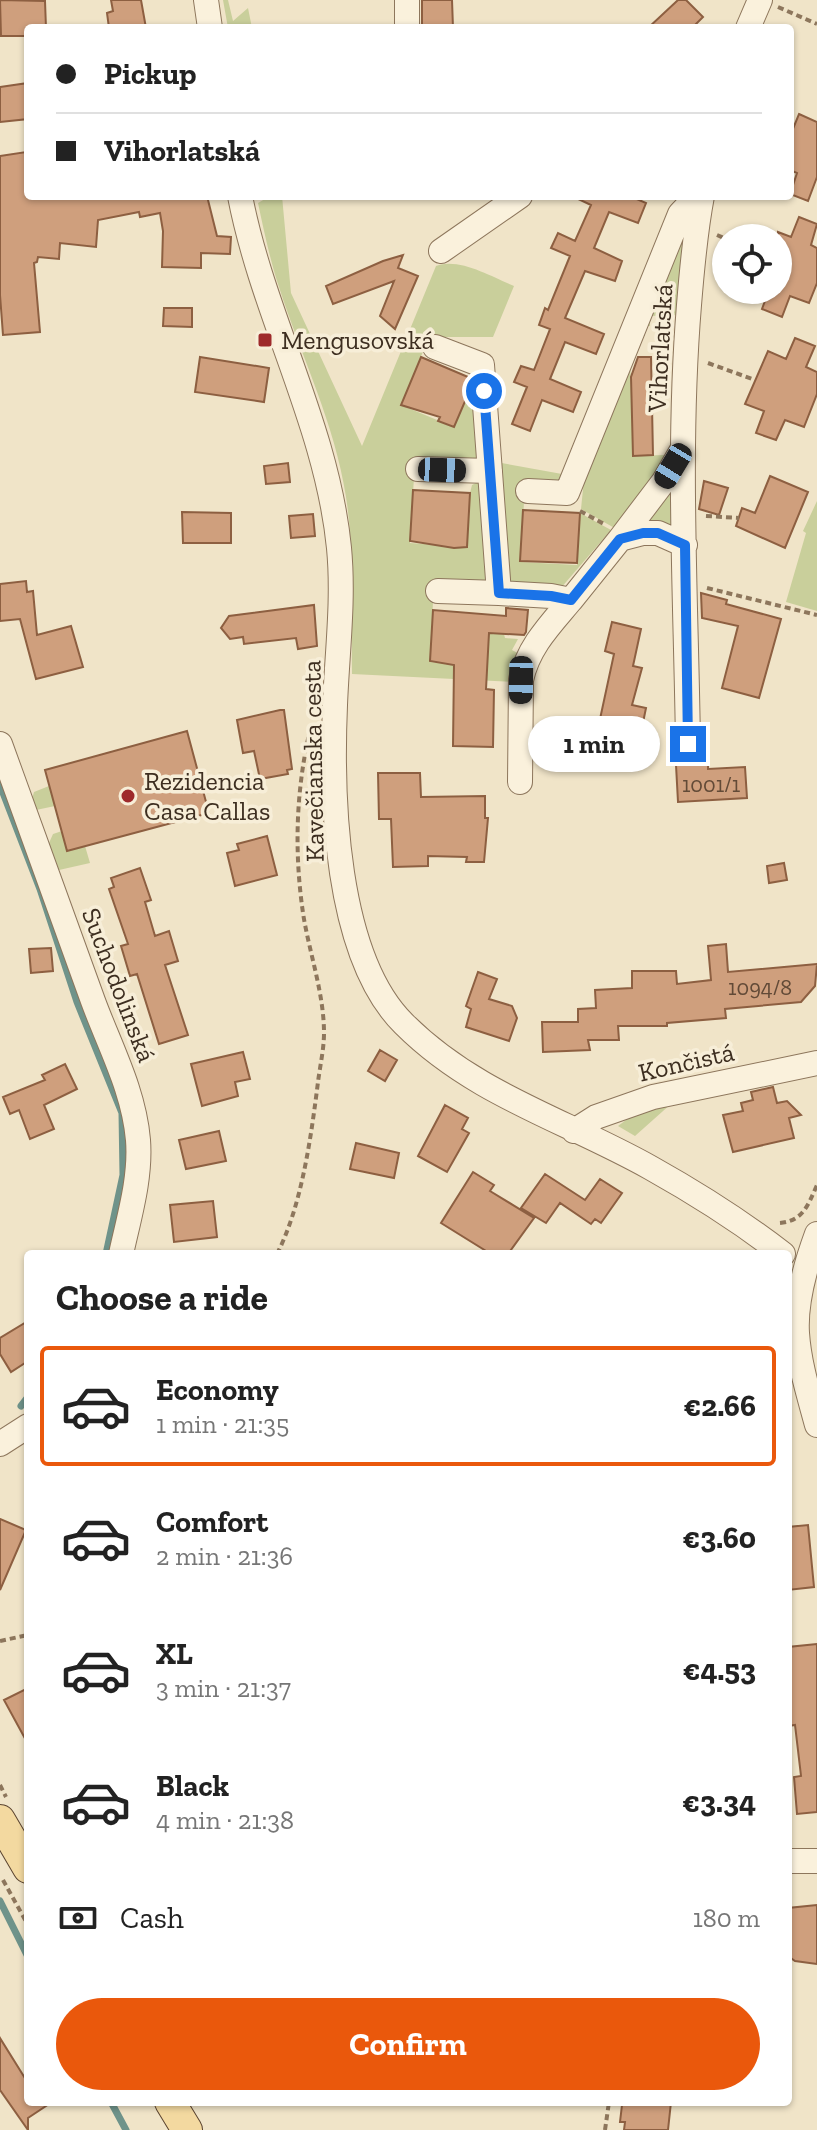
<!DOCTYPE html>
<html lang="en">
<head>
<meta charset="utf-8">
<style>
	:root { --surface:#fff; --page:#f6f6f6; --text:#222; --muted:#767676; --line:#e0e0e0; --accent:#ea580c }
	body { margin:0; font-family:"Zilla Slab",serif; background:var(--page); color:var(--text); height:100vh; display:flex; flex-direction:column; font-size:30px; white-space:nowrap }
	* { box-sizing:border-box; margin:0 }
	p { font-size:26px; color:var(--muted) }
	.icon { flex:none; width:44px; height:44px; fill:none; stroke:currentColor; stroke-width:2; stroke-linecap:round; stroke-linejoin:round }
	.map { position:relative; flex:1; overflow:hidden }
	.panel { position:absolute; left:24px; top:1250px; width:768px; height:856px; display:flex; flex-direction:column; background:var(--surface); border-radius:8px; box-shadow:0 2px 6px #0004 }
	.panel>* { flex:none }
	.guide { position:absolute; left:24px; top:24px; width:770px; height:176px; border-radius:8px; box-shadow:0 2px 6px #0004; display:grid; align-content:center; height:176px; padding:0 32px; background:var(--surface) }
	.controls { position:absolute; left:712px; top:224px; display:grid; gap:16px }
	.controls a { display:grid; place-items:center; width:80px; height:80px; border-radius:50%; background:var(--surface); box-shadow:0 2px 6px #0004; font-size:40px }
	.end { position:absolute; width:36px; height:36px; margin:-18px; border:10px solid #1a73e8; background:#fff; box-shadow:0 0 0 4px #fff }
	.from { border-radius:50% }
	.bubble { position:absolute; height:56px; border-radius:28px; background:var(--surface); box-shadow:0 2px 6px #0004; font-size:26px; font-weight:700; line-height:56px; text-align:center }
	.car { position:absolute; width:24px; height:48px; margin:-24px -12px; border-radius:10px; box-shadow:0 0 6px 2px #0007; background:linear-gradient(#222 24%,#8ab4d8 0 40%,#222 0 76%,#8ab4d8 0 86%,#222 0) }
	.guide b { display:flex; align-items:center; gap:28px; height:76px; font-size:30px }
	.guide b+b { border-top:2px solid var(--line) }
	.guide i { width:20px; height:20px; background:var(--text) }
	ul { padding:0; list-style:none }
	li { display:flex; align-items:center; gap:24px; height:120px; margin:0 16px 12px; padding:0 16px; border:4px solid transparent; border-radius:8px }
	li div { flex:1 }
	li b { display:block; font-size:30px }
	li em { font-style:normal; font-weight:700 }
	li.current { border-color:var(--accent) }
	li>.icon { width:72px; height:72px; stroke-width:1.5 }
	h2 { padding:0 32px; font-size:36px; line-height:96px }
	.pay { display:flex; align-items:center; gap:20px; height:88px; padding:0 32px; font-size:30px }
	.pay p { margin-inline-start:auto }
	.action { display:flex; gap:16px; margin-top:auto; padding:16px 32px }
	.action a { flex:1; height:92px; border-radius:48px; background:var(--accent); color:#fff; font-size:32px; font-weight:700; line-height:92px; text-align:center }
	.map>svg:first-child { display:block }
</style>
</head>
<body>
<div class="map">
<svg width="817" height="2130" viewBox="0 0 817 2130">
	<rect width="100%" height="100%" fill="#f0e4c8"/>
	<path fill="#c9cf9b" d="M223,0h5l5,21 15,-13 4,20h-24z
		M270,196h12l9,97 71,153 74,-180c23,-9 56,11 78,20l-21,51h-64l-28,68 53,22 20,-48 4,81 -63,1 -5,82 57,4 3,-54 2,-8 6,-3 5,3 4,98 -53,-1 -4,80 57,5 2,-34 15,1 1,4 13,1 -6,11 11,6 -8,26 -163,-8c-1,-57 3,-120 -6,-177 -11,-73 -45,-141 -67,-210 -9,-27 -15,-56 -21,-84z
		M685,222l-6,93 -29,1v10h-5v10h-5v10h-4v11h-6l3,99 31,-1c-6,30 -26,51 -46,75l-37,-21 4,-40z
		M585,417l4,2 -29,62h-35l-4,81 56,3 3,-52 31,17 -51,59 -45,-4 -7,-7 -12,-116 66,12z
		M671,485l4,47 -40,-6z
		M817,501v110l-31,-9 20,-69 -3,-2z
		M49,786l6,20 -19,4 -4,-11 2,-7z
		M62,831l5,20 18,-5 5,17 -31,7 -10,-27 4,-9z
		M672,1103l-37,33 -17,-10 20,-15z"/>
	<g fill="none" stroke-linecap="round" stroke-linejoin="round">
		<path stroke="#6f938a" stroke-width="7" d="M0,785l40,104 37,113 45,111 1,62 -17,79
			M21,1406l7,-9
			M0,1901l28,56
			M111,2102l15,28"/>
	</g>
	<path fill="#cf9f7d" stroke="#8d5f41" stroke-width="2" d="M0,0l45,1 1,27h-18v8h-27z
		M111,0h30l5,28h-37l-2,-15 6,-2z
		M422,0h30l1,28h-31z
		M678,0h8l17,17 -11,11h-44z
		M28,83v36l-28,3v-35z
		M799,114l18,8v55l-9,24 -18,-7 7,-21 -7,-3v-34z
		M26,152l2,6v38h179l10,40 14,1 -1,17 -29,-1v15l-39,-1 1,-36 -3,-18 -20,4 -1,-5 -41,8 -2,27 -36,-4 -1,16 -21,-2 -1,5 -3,1 6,69 -37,3 -3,-40v-139z
		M572,196h58l16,7 -8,20 -29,-11 -15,36 28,13 -7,20 -30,-10 -20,47 39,16 -8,20 -31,-12 -15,37 31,13 -8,20 -31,-12 -12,31 -18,-7 15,-37 -13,-5 7,-16 13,4 16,-41 -11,-4 6,-17 3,2 22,-54 -19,-8 7,-15 17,8 16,-36z
		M799,217l18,7 -6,21 6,3v35l-8,20 -19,-7 -8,21 -20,-8 7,-19h9v-58l13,5z
		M403,255l-5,13 20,8 -23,53 -15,-13 14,-35 -61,23 -7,-18 57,-25z
		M164,308h28v19l-29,-1z
		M795,338l20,8 -9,21 11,5v22l-13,33 -19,-7 -9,20 -20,-7 8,-22 -19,-7 23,-53 18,8z
		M200,357l69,11 -5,34 -69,-10z
		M421,357l47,20 1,15 -15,35 -16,-6 2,-4 -39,-12z
		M638,357h13l2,98 -20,1 -2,-79z
		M288,463l2,19 -24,2 -2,-18z
		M770,476l38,16 -23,56 -49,-22 6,-18 13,5z
		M704,481l24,7 -9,27 -20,-6z
		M413,490l57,3 -3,54 -13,1 -44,-7z
		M523,510l57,3 -3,50 -57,-2z
		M182,512l49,1v30h-48z
		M313,514l2,22 -24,2 -2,-22z
		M26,581l1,11 6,-1 4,44 34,-9 12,41 -47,12 -16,-60 -20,2v-37z
		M701,593l26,7 -1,4 55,15 -22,79 -37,-10 16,-62 -36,-8z
		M314,605l3,41 -19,3 -2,-11 -52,6 -1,-7 -13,2 -9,-11 8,-12z
		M506,608l22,2 -2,22 -2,3 -35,-2 -3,56 8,1 -1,57 -40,-1 1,-81 -24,-4 3,-51 73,6z
		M612,622l29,7 -8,37 9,2 -10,37 14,3 -7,34 -42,-9 17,-79 -9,-3z
		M280,710h4l8,59 -5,1 1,4 -28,5 -6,-28 -11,2 -6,-33z
		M187,731l22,82 -142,38 -22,-81z
		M708,763v6l37,-2 2,31 -69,4 -2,-37z
		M378,773h42l1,24 64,-1v22h3l-4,44h-18l1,-5 -39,-1v10l-35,1 -2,-48h-12z
		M267,836l10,39 -42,11 -8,-33 12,-3 -2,-6z
		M784,863l3,17 -18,3 -2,-17z
		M140,868l11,32 -6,2 10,34 14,-5 9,30 -13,4 23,70 -29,9 -22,-70 -7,2 -9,-30 7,-2 -19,-55 5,-2 -3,-9z
		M726,944l2,28 89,-8 -2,22 -14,16 -76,7 1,9 -59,5v3h-49l1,14h-31l2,10 -47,2 -1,-30h36v-13l18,-1 -1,-18 37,-2v-17h44l1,13 34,-4 -3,-34z
		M51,948l2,23 -22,2 -2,-24z
		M478,972l19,7 -8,20 23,7 5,12 -8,23 -43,-14 5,-18 -5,-3z
		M380,1050l17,10 -12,21 -17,-10z
		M243,1052l7,27 -15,3 3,14 -36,10 -11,-42z
		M65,1064l12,25 -33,16 10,24 -24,10 -11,-29 -9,4 -7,-17 42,-17 -3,-5z
		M773,1087l4,16 10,-2 14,14 -12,3 5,20 -61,14 -10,-37 20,-4 -2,-8 12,-3 -2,-8z
		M445,1105l23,13 -6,11 7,4 -22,39 -29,-16z
		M219,1131l7,30 -40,8 -7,-29z
		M356,1143l43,10 -5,25 -44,-9z
		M473,1172l21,13 -4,6 44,27 -26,36h-17l-50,-31z
		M545,1174l40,26 15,-21 22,14 -21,30 -6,-4 -4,5 -31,-21 -14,20 -25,-15z
		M213,1201l4,36 -43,5 -4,-37z
		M28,1321v40l-17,11 -11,-18v-16z
		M0,1519l26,11 -26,60z
		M808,1525l6,62 -26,3v-63z
		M817,1644v168l-20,2 -3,-37 7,-1 -6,-51 -7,1v-79z
		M28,1688v56l-24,-44z
		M817,1905v59l-22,-3 -7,-5v-48z
		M0,2038l28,45v19h24l-24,16v12l-28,-40z
		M627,2102h44l-3,28h-44l1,-8h-5l2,-17h5z"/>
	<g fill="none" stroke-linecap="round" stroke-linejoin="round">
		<g stroke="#8d765c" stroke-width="26">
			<path id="minor" d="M206,0l4,28
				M407,28v-28
				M748,28l12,-28
				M240,196c23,120 87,229 99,352 5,52 -2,105 -4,157 -4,92 0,251 69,319 71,71 162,96 247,144 43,24 93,56 132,86
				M441,251l79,-55
				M435,347l47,18 17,228 52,3 20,4 49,-61 23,-6h15l27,12
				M418,469l72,2
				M528,491l39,2 113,-279 17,-18
				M620,539l44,-58 18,-31
				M438,591l61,2
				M0,744c31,86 62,171 93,257 17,46 41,90 45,139 3,38 -9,77 -17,114
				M688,744c-2,-146 -11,-293 1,-439 3,-37 6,-73 13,-109
				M520,782l1,-102c7,-33 29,-55 50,-80
				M574,1131l22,-14 57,-20 164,-34
				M817,1234c-11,30 -22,67 -20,99 2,31 12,62 20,92
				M0,1444l28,-18
				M788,1861h29"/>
		</g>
		<g stroke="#5b4430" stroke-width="32">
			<path id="major" d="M0,1820l28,48
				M170,2102l17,28"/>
		</g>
		<path stroke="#8d765c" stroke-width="4" stroke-dasharray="6 4" stroke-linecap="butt" d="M778,7l39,17
			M790,140l2,1
			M717,235l9,4
			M708,363l47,17
			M580,511l24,13
			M706,516l33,2
			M707,588l110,27
			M780,1223c23,-2 28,-18 37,-38
			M277,1254c25,-49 34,-117 41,-172 2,-16 6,-33 6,-49 0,-40 -15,-81 -21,-120 -9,-62 -7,-123 7,-183
			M0,1641l28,-6
			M0,1785l6,12
			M3,1880l25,45
			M605,2130l4,-28"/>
		<use href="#minor" stroke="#faf1dc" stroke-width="24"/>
		<use href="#major" stroke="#f3d9a0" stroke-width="30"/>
	</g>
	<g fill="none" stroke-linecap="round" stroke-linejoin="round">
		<path stroke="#1a73e8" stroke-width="10" d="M484,391l15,202 52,3 20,4 49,-61 23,-6h15l27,12 3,199"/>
	</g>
	<g fill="#9e2a2b" stroke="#f7eed8" stroke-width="3">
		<rect x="257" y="332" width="16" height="16" rx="4"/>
		<circle cx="128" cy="796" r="8"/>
	</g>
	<g text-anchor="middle" stroke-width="7" stroke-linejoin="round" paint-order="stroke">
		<g font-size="22" fill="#624a37">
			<text x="711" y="792">1001/1</text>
			<text x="760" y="995">1094/8</text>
		</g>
		<g font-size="26" fill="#3d2e20" stroke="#f7eed8" text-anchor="start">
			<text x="281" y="349">Mengusovská</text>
			<text x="144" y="790">Rezidencia<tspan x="144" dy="30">Casa Callas</tspan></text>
		</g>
		<g font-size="26" fill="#3d2e20" stroke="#f7eed8">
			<text transform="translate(660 348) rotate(-87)" y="9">Vihorlatská</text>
			<text transform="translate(313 761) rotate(-91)" y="9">Kavečianska cesta</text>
			<text transform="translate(119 985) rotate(69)" y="9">Suchodolinská</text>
			<text transform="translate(686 1062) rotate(-13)" y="9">Končistá</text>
		</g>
	</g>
</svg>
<div class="controls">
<a><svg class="icon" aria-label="locate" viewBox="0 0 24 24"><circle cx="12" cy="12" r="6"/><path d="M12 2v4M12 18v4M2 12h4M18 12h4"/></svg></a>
</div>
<i class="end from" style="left:484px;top:391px"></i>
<i class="end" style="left:688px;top:744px"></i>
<div class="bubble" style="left:528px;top:716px;width:132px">1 min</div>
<i class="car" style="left:673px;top:466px;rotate:211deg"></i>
<i class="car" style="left:442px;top:470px;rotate:92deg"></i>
<i class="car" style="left:521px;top:680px;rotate:181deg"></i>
<div class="guide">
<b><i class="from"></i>Pickup</b>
<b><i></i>Vihorlatská</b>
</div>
<section class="panel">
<h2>Choose a ride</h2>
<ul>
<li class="current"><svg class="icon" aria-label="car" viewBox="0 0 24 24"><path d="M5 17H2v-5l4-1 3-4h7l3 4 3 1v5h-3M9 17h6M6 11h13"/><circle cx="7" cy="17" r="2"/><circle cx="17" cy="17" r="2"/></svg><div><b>Economy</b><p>1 min · 21:35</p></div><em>€2.66</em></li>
<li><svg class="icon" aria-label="car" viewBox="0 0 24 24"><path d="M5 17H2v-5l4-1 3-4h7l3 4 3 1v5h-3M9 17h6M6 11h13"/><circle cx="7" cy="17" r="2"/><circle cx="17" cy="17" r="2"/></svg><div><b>Comfort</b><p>2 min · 21:36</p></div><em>€3.60</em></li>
<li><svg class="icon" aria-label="car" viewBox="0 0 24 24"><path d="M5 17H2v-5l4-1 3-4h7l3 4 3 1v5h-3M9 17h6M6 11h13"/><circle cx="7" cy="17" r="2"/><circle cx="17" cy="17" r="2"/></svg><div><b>XL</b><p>3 min · 21:37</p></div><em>€4.53</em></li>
<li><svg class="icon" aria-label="car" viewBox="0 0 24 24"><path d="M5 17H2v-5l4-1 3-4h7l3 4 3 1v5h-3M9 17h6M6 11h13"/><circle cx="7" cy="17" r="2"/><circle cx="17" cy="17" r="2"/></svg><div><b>Black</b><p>4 min · 21:38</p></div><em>€3.34</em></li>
</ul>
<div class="pay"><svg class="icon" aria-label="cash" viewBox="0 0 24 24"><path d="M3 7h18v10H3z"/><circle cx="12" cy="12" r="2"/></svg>Cash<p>180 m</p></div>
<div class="action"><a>Confirm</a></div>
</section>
</div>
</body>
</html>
